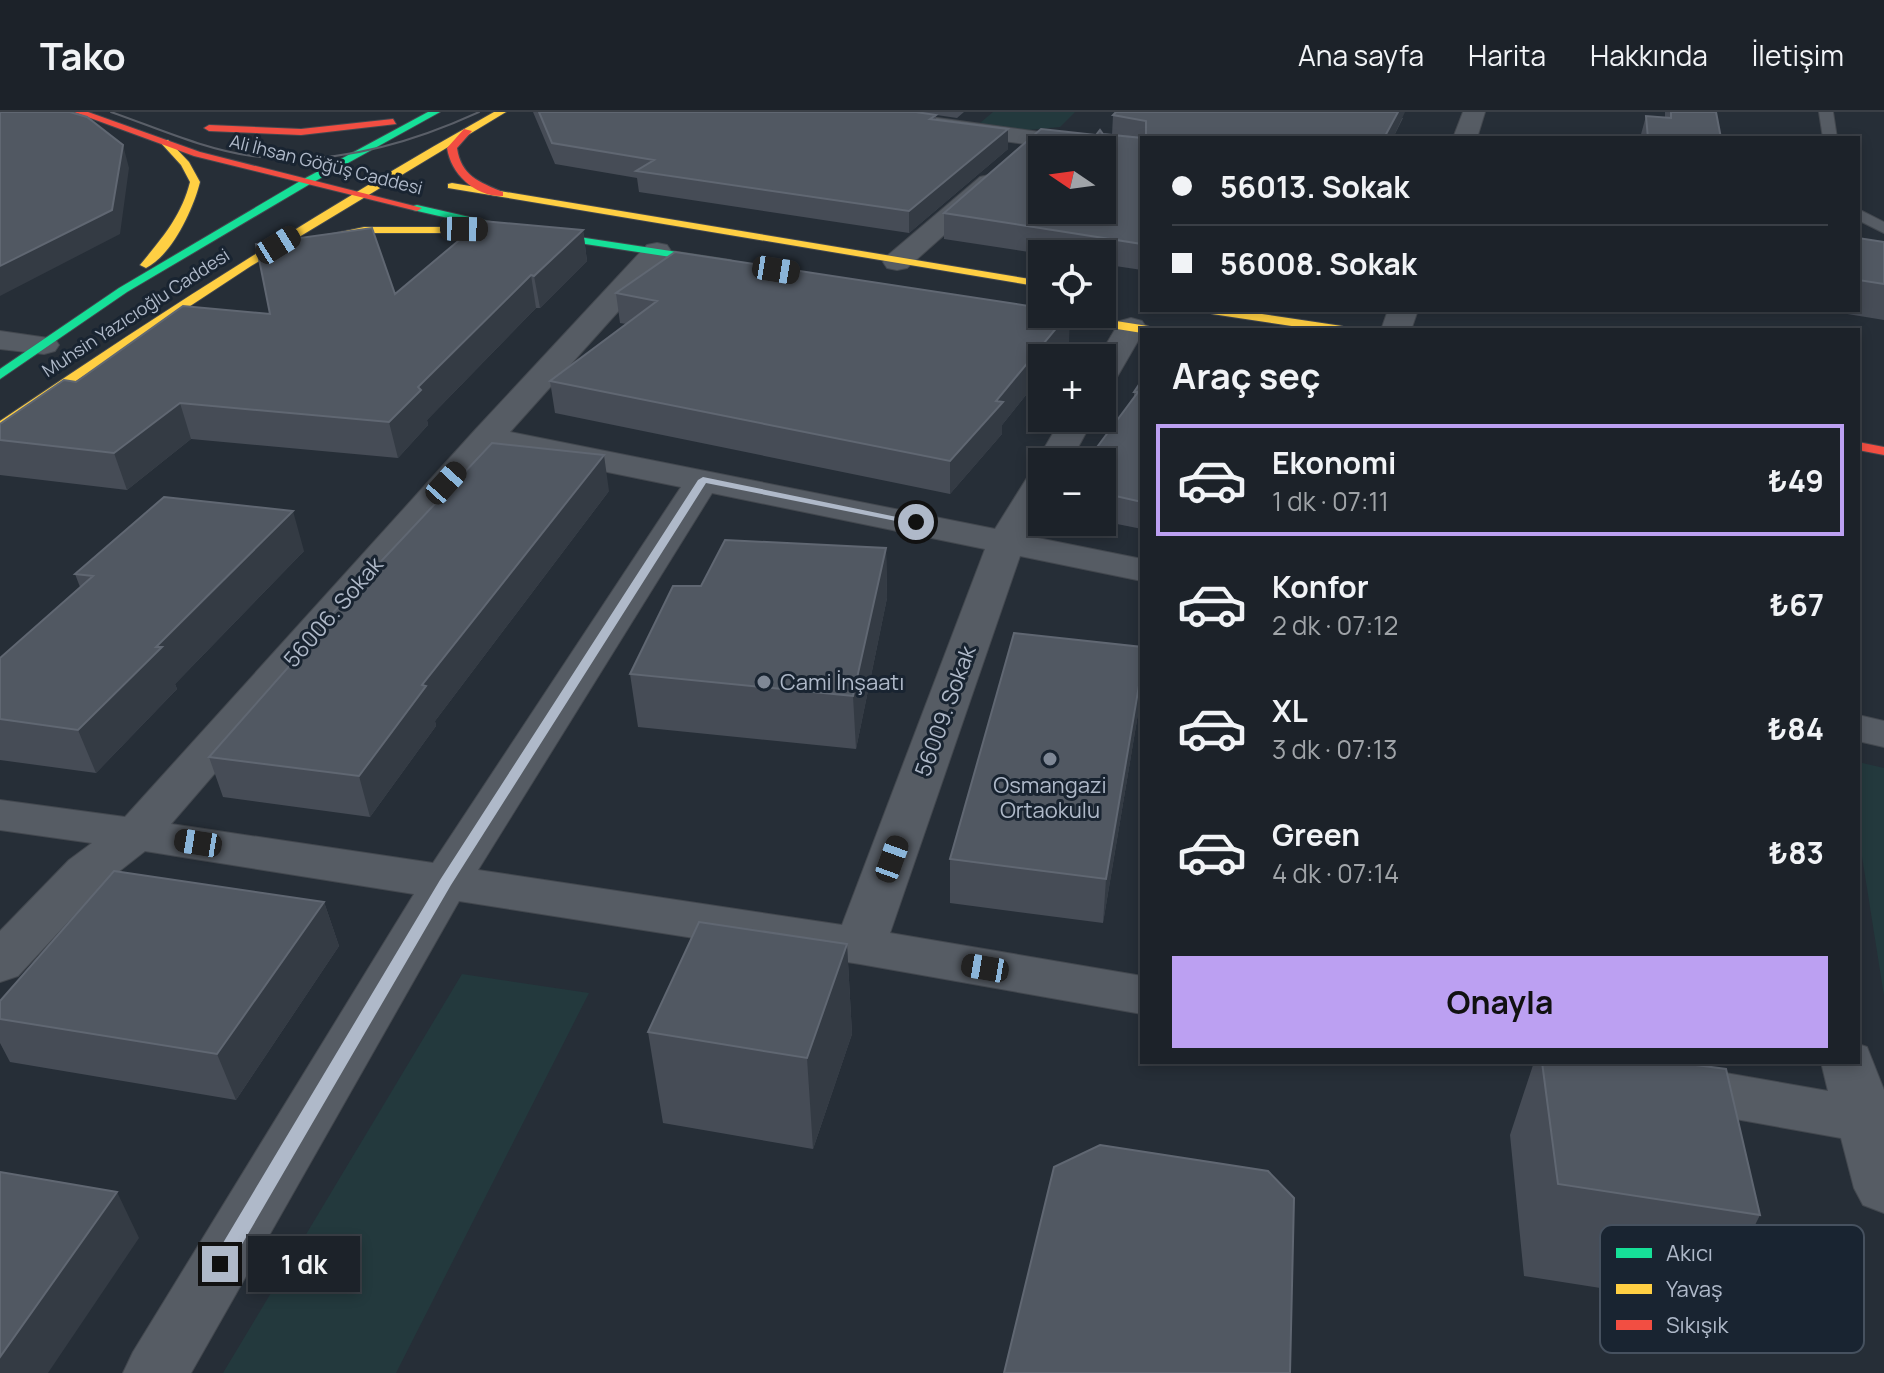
<!DOCTYPE html>
<html lang="tr">
<head>
<meta charset="utf-8">
<style>
	:root { --surface:#1c2229; --page:#252a31; --text:#f1f3f6; --muted:#a0a4a8; --line:#3a3f46; --accent:#bca0f2 }
	body { margin:0; font-family:Manrope,sans-serif; background:var(--page); color:var(--text); height:100vh; display:flex; flex-direction:column; font-size:30px; white-space:nowrap }
	* { box-sizing:border-box; margin:0 }
	p { font-size:26px; color:var(--muted) }
	.icon { flex:none; width:44px; height:44px; fill:none; stroke:currentColor; stroke-width:2; stroke-linecap:round; stroke-linejoin:round }
	.map { position:relative; flex:1; overflow:hidden }
	.drawer { position:absolute; left:1140px; top:216px; width:720px; height:736px; display:flex; flex-direction:column; background:var(--surface); border-radius:0px; box-shadow:0 4px 12px #0003,0 0 0 2px var(--line) }
	.drawer>* { flex:none }
	.hud { position:absolute; left:1140px; top:24px; width:720px; height:176px; border-radius:0px; box-shadow:0 4px 12px #0003,0 0 0 2px var(--line); display:grid; align-content:center; height:176px; padding:0 32px; background:var(--surface) }
	.needle { width:52px; rotate:283deg }
	.buttons { position:absolute; left:1028px; top:24px; display:grid; gap:16px }
	.buttons a { display:grid; place-items:center; width:88px; height:88px; border-radius:0px; background:var(--surface); box-shadow:0 4px 12px #0003,0 0 0 2px var(--line); font-size:40px }
	.end { position:absolute; width:36px; height:36px; margin:-18px; border:10px solid #afb9c9; background:#111; box-shadow:0 0 0 4px #111 }
	.from { border-radius:50% }
	.bubble { position:absolute; height:56px; border-radius:0px; background:var(--surface); box-shadow:0 4px 12px #0003,0 0 0 2px var(--line); font-size:26px; font-weight:700; line-height:56px; text-align:center }
	.car { position:absolute; width:24px; height:48px; margin:-24px -12px; border-radius:10px; box-shadow:0 0 6px 2px #0007; background:linear-gradient(#222 24%,#8ab4d8 0 40%,#222 0 76%,#8ab4d8 0 86%,#222 0) }
	.hud b { display:flex; align-items:center; gap:28px; height:76px; font-size:30px }
	.hud b+b { border-top:2px solid var(--line) }
	.hud i { width:20px; height:20px; background:var(--text) }
	ul { padding:0; list-style:none }
	li { display:flex; align-items:center; gap:24px; height:112px; margin:0 16px 12px; padding:0 16px; border:4px solid transparent; border-radius:0px }
	li div { flex:1 }
	li b { display:block; font-size:30px }
	li em { font-style:normal; font-weight:700 }
	li.selected { border-color:var(--accent) }
	li>.icon { width:72px; height:72px; stroke-width:1.5 }
	h2 { padding:0 32px; font-size:36px; line-height:96px }
	.primary-button { display:flex; gap:16px; margin-top:auto; padding:16px 32px }
	.primary-button a { flex:1; height:92px; border-radius:0px; background:var(--accent); color:#111; font-size:32px; font-weight:700; line-height:92px; text-align:center }
	header { display:flex; align-items:center; gap:48px; box-sizing:border-box; height:112px; padding:0 40px; background:var(--surface); border-bottom:2px solid var(--line) }
	header strong { font-size:38px }
	nav { display:flex; gap:44px; margin-inline-start:auto; font-size:28px }
	.map>svg:first-child { display:block }
</style>
</head>
<body>
<header>
<strong>Tako</strong>
<nav><a>Ana sayfa</a><a>Harita</a><a>Hakkında</a><a>İletişim</a></nav>
</header>
<div class="map">
<svg width="1884" height="1261" viewBox="0 0 1884 1261">
	<rect width="100%" height="100%" fill="#262e37"/>
	<path fill="#23393d" d="M993,0h82l-15,15 -31,3 -49,-7z
		M1858,650l26,6v228l-26,-165z
		M462,862l127,19 -193,380h-173z"/>
	<g fill="none" stroke-linecap="round" stroke-linejoin="round">
		<g stroke="#43484f" stroke-width="2">
			<path id="lane" d="M1819,0h14l4,26h-14z
				M1858,97l26,13v11l-26,-13z"/>
		</g>
		<g stroke="#43484f" stroke-width="2">
			<path id="street" d="M834,0h60l248,34v14l-40,-5v-5h-33l-224,-31z
				M1463,0h22l-8,26h-24z
				M989,63l9,2 3,5 -3,5 -91,81 -10,2 -10,-2 -4,-6 4,-6 93,-79z
				M657,131l10,2 4,6 -4,6 -157,175 485,97 35,-56 12,-3 -6,-8 26,-44h32l-24,44h-28v49l-14,25 114,23v22l-122,-25 -130,377 252,43v38l-282,-50 -401,-63 -268,472h-68l10,-21 281,-458 -269,-43 -42,33 -85,92 -18,6v-51l69,-71 23,-17 -92,-13v-30l125,17 350,-387 172,-185zM495,337l186,38 -248,376 -262,-39zM712,381l273,56 -143,376 -364,-55z
				M1388,198h30l-7,20h-30z
				M1131,206l11,3 4,6 -33,57 -11,2v-28h-4l22,-37z
				M0,219l55,8 4,6 -4,6 -11,3 -44,-5z
				M1858,603l26,6v26l-26,-6z
				M1858,932l9,3 17,43v123l-21,-8 -9,-17 -13,-50 -167,-30 -20,-7 -8,-15 8,-15 20,-7 154,27 -7,-29h37z"/>
		</g>
		<g stroke="#43484f" stroke-width="2">
			<path id="fast" d="M428,0h12l-130,72 -183,108 -127,87v-10l119,-81 183,-108z
				M417,93l96,22 217,33 6,3 -6,3 -217,-33 -100,-23v-4z"/>
		</g>
		<g stroke="#43484f" stroke-width="2">
			<path id="slow" d="M494,0h12l-255,154 -251,165v-10c161,-109 325,-214 494,-309z
				M162,28h6l21,22 11,20c-7,28 -28,73 -54,86l-6,-3c22,-27 41,-48 50,-83l-9,-17 -21,-23z
				M452,71l590,98v6l-594,-99v-4z
				M364,115h149l5,3 -5,3h-149l-51,9 -5,-3z
				M1206,198h29l107,16 6,4h-30l-106,-16z
				M1042,202h29l77,12 6,4h-12v3l-94,-15z"/>
		</g>
		<g stroke="#43484f" stroke-width="2">
			<path id="jam" d="M74,0h14l112,40 222,56 -5,3 -223,-55z
				M393,7l3,5 -95,11 -92,-4 -5,-3 5,-3 92,4z
				M464,17l8,2 -15,17c4,28 22,34 46,44v4c-28,1 -52,-22 -56,-48z
				M1858,330l26,5v8l-26,-5z"/>
		</g>
		<use href="#lane" fill="#565c64" fill-rule="evenodd"/>
		<use href="#street" fill="#565c64" fill-rule="evenodd"/>
		<use href="#fast" fill="#16e098" fill-rule="evenodd"/>
		<use href="#slow" fill="#ffcf43" fill-rule="evenodd"/>
		<use href="#jam" fill="#f24e42" fill-rule="evenodd"/>
		<path stroke="#5a5f68" stroke-width="2" d="M111,0c46,16 92,37 141,44 77,11 157,-12 227,-44"/>
	</g>
	<path fill="#464c56" d="M533,0h383l20,3v5l72,29 -99,84 -270,-41 -2,-14 -82,-14z
		M916,0h48l-7,6z
		M1665,0h51l5,26h-81l6,-22 19,2z
		M1113,3l290,3 -10,20h-251v132l-40,-6v-10h-60l-98,-15v-26l152,-78h16z
		M583,118l4,31 -47,47h-4l-109,112 1,5 -30,33 -207,-19 -64,51 -127,-15v-51l76,-42 194,-68 125,-20z
		M1858,126l26,4v78l-61,-10h35z
		M616,181l453,49 -27,16v17l-40,50v9l-52,60 -395,-81 -5,-32 76,-57 -6,-1z
		M1142,268v149l-40,-8v-59l32,-64v-6z
		M609,379l-174,230 1,5 -66,91 -147,-20 -14,-40 119,-135 -1,-3z
		M886,436l1,50 -31,151 -218,-22 -8,-53 71,-88z
		M304,439l-129,133 2,5 -81,84 -96,-13v-102l80,-71 -5,-13z
		M1142,578l-39,233 -153,-20v-44z
		M324,790l15,44 -103,154 -226,-38 -10,-19v-42z
		M847,832l5,90 -39,115 -150,-26 -15,-91z
		M1534,950h139l87,153 -45,91 -191,-30 -14,-141z"/>
	<path fill="#343b44" d="M1398,0h7l-12,26h-9z
		M1008,17v20l-99,84v-22z
		M123,33l6,23 -9,66 -120,62v-30z
		M583,118l4,31 -47,47 -6,-32z
		M531,163l5,33 -109,112 1,5 -30,33 -9,-36 29,-35z
		M1068,202h2l-1,28 -13,16h-14v17l-40,50v9l-52,60v-33l46,-60z
		M180,291l11,36 -64,51 -13,-37z
		M604,343l5,36 -174,230 1,5 -66,91 -11,-41 63,-91z
		M293,399l11,40 -129,133 2,5 -81,84 -18,-43 78,-83z
		M886,436l1,50 -31,151 -3,-53z
		M1142,556v22l-39,233 3,-44z
		M324,790l15,44 -103,154 -19,-46z
		M847,832l5,90 -39,115 -6,-91z
		M117,1080l22,46 -91,135h-48v-16z"/>
	<path fill="#515862" stroke="#606772" stroke-width="2" fill-rule="evenodd" d="M0,0h70l17,5 36,28 -11,65 -112,56z
		M539,0h377l20,3 -6,4 78,10 -99,82 -273,-40 18,-11 -102,-17z
		M1116,0h282l-14,26h-238v-17l-33,-6z
		M1671,0h45l5,26h-73l-2,-22 25,2z
		M1041,17l55,6 4,-5 3,4 39,4v106l-198,-31zM1042,38h60v60h-60z
		M482,109l101,9 -49,46 -3,-1 -113,112 3,3 -32,32 -209,-19 -66,50 -114,-13v-16l64,-44 12,2 107,-76 87,8 -14,-70 116,-16 23,66z
		M1858,126l26,4v42l-26,-4z
		M675,140l367,56v6h26l-72,87 7,1 -53,59 -400,-80 107,-80 -41,-8z
		M1142,268v122l-40,-9v-31h-16l52,-70h-4z
		M492,331l112,12 -182,230 4,1 -67,90 -150,-19 121,-137 -3,-1z
		M164,385l129,14 -137,136h6l-84,83 -78,-11v-61l93,-82 -18,-2z
		M725,428l161,8 -33,148 -223,-22 43,-88h28z
		M1858,451h1l2,75h-3z
		M1014,521l128,14v21l-36,211 -156,-20z
		M114,759l210,31 -107,152 -217,-35v-18z
		M699,810l148,22 -40,114 -159,-26z
		M1542,950h131l53,7 34,146 -202,-31z
		M1100,1033l168,26 26,27 -4,175h-286l50,-206z
		M0,1060l117,20 -117,165z"/>
	<path fill="#afb9c9" d="M703,365l218,45 -5,3 -210,-42 -255,402 -224,385h-13l-3,-6 3,-6 226,-378 258,-400z"/>
	<g fill="#7f8896" stroke="#192431" stroke-width="3">
		<circle cx="764" cy="570" r="8"/>
		<circle cx="1050" cy="647" r="8"/>
	</g>
	<g text-anchor="middle" stroke-width="6" stroke-linejoin="round" paint-order="stroke">
		<g font-size="18" fill="#afb9c9" stroke="#192431">
			<text transform="translate(326 53) rotate(14)" y="6">Ali İhsan Göğüş Caddesi</text>
			<text transform="translate(136 201) rotate(-33)" y="6">Muhsin Yazıcıoğlu Caddesi</text>
		</g>
		<g font-size="22" fill="#afb9c9" stroke="#192431">
			<text transform="translate(333 500) rotate(-49)" y="8">56006. Sokak</text>
			<text transform="translate(945 599) rotate(-70)" y="8">56009. Sokak</text>
		</g>
		<g font-size="22" fill="#afb9c9" stroke="#192431" text-anchor="start">
			<text x="780" y="578">Cami İnşaatı</text>
			<text x="1050" y="681" text-anchor="middle">Osmangazi<tspan x="1050" dy="25">Ortaokulu</tspan></text>
		</g>
	</g>
	<rect x="1600" y="1113" width="264" height="128" rx="12" fill="#192431" stroke="#46515f" stroke-width="2"/>
	<rect x="1616" y="1136" width="36" height="10" fill="#16e098"/>
	<rect x="1616" y="1172" width="36" height="10" fill="#ffcf43"/>
	<rect x="1616" y="1208" width="36" height="10" fill="#f24e42"/>
	<g font-size="22" fill="#afb9c9">
		<text x="1666" y="1149">Akıcı</text>
		<text x="1666" y="1185">Yavaş</text>
		<text x="1666" y="1221">Sıkışık</text>
	</g>
</svg>
<div class="buttons">
<a><svg class="needle" viewBox="-14 -14 28 28"><path d="M0-13l5 13h-10z" fill="#e53935"/><path d="M0 13l5-13h-10z" fill="#a0a4a8"/></svg></a>
<a><svg class="icon" aria-label="locate" viewBox="0 0 24 24"><circle cx="12" cy="12" r="6"/><path d="M12 2v4M12 18v4M2 12h4M18 12h4"/></svg></a>
<a>+</a>
<a>−</a>
</div>
<i class="end from" style="left:916px;top:410px"></i>
<i class="end" style="left:220px;top:1152px"></i>
<div class="bubble" style="left:248px;top:1124px;width:112px">1 dk</div>
<i class="car" style="left:464px;top:117px;rotate:91deg"></i>
<i class="car" style="left:278px;top:133px;rotate:58deg"></i>
<i class="car" style="left:776px;top:158px;rotate:99deg"></i>
<i class="car" style="left:446px;top:371px;rotate:42deg"></i>
<i class="car" style="left:198px;top:731px;rotate:279deg"></i>
<i class="car" style="left:892px;top:747px;rotate:20deg"></i>
<i class="car" style="left:985px;top:856px;rotate:280deg"></i>
<div class="hud">
<b><i class="from"></i>56013. Sokak</b>
<b><i></i>56008. Sokak</b>
</div>
<section class="drawer">
<h2>Araç seç</h2>
<ul>
<li class="selected"><svg class="icon" aria-label="car" viewBox="0 0 24 24"><path d="M5 17H2v-5l4-1 3-4h7l3 4 3 1v5h-3M9 17h6M6 11h13"/><circle cx="7" cy="17" r="2"/><circle cx="17" cy="17" r="2"/></svg><div><b>Ekonomi</b><p>1 dk · 07:11</p></div><em>₺49</em></li>
<li><svg class="icon" aria-label="car" viewBox="0 0 24 24"><path d="M5 17H2v-5l4-1 3-4h7l3 4 3 1v5h-3M9 17h6M6 11h13"/><circle cx="7" cy="17" r="2"/><circle cx="17" cy="17" r="2"/></svg><div><b>Konfor</b><p>2 dk · 07:12</p></div><em>₺67</em></li>
<li><svg class="icon" aria-label="car" viewBox="0 0 24 24"><path d="M5 17H2v-5l4-1 3-4h7l3 4 3 1v5h-3M9 17h6M6 11h13"/><circle cx="7" cy="17" r="2"/><circle cx="17" cy="17" r="2"/></svg><div><b>XL</b><p>3 dk · 07:13</p></div><em>₺84</em></li>
<li><svg class="icon" aria-label="car" viewBox="0 0 24 24"><path d="M5 17H2v-5l4-1 3-4h7l3 4 3 1v5h-3M9 17h6M6 11h13"/><circle cx="7" cy="17" r="2"/><circle cx="17" cy="17" r="2"/></svg><div><b>Green</b><p>4 dk · 07:14</p></div><em>₺83</em></li>
</ul>
<div class="primary-button"><a>Onayla</a></div>
</section>
</div>
</body>
</html>
